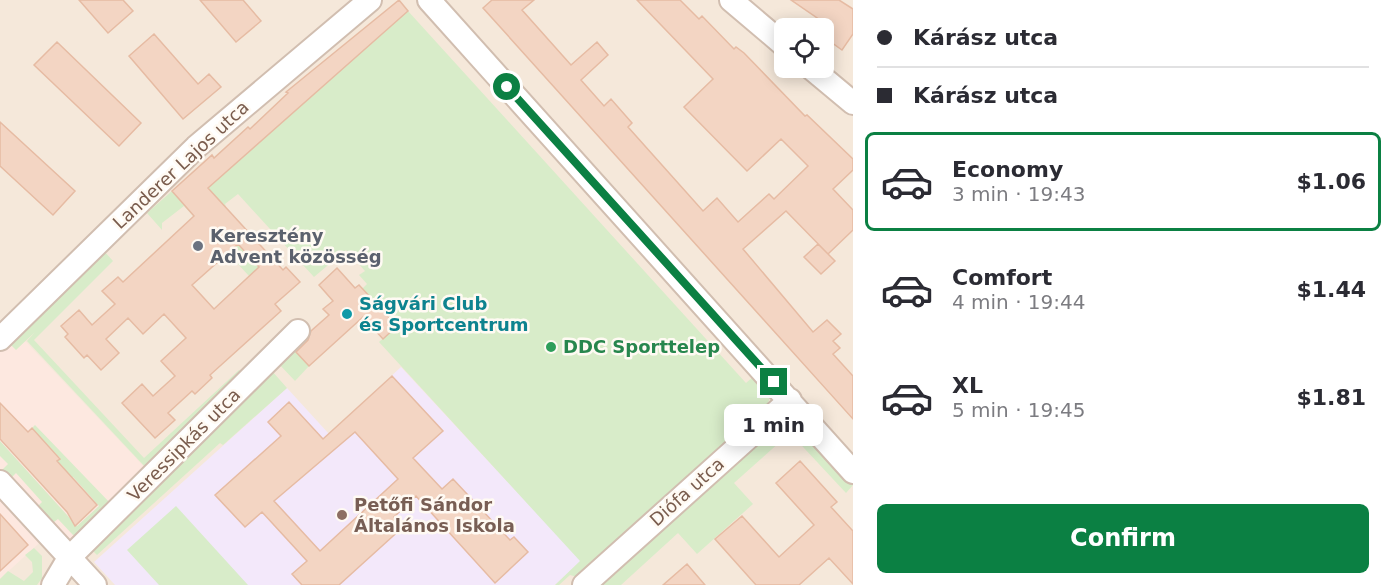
<!DOCTYPE html>
<html lang="en">
<head>
<meta charset="utf-8">
<style>
	:root { --surface:#fff; --page:#f7f7f7; --text:#2b2b33; --muted:#7c7c81; --line:#e1e1e2; --accent:#0b8043 }
	body { margin:0; font-family:"DejaVu Sans",sans-serif; background:var(--page); color:var(--text); height:100vh; display:flex; flex-direction:column; font-size:22px; white-space:nowrap }
	* { box-sizing:border-box; margin:0 }
	p { font-size:20px; color:var(--muted) }
	.icon { flex:none; width:33px; height:33px; fill:none; stroke:currentColor; stroke-width:2; stroke-linecap:round; stroke-linejoin:round }
	.map { position:relative; flex:1; overflow:hidden }
	.drawer { display:flex; flex-direction:column; background:var(--surface); width:540px }
	.drawer>* { flex:none }
	.hud { display:grid; align-content:center; height:132px; padding:0 24px; background:var(--surface) }
	.fabs { position:absolute; left:774px; top:18px; display:grid; gap:12px }
	.fabs a { display:grid; place-items:center; width:60px; height:60px; border-radius:9px; background:var(--surface); box-shadow:0 3px 15px #0003; font-size:30px }
	.end { position:absolute; width:27px; height:27px; margin:-14px; border:8px solid #0b8043; background:#fff; box-shadow:0 0 0 3px #fff }
	.from { border-radius:50% }
	.bubble { position:absolute; height:42px; border-radius:9px; background:var(--surface); box-shadow:0 3px 15px #0003; font-size:20px; font-weight:700; line-height:42px; text-align:center }
	.hud b { display:flex; align-items:center; gap:21px; height:57px; font-size:22px }
	.hud b+b { border-top:2px solid var(--line) }
	.hud i { width:15px; height:15px; background:var(--text) }
	ul { padding:0; list-style:none }
	li { display:flex; align-items:center; gap:18px; height:99px; margin:0 12px 9px; padding:0 12px; border:3px solid transparent; border-radius:9px }
	li div { flex:1 }
	li b { display:block; font-size:22px }
	li em { font-style:normal; font-weight:700 }
	li.selected { border-color:var(--accent) }
	li>.icon { width:54px; height:54px; stroke-width:1.5 }
	.cta { display:flex; gap:12px; margin-top:auto; padding:12px 24px }
	.cta a { flex:1; height:69px; border-radius:9px; background:var(--accent); color:#fff; font-size:24px; font-weight:700; line-height:69px; text-align:center }
	main { display:flex; flex:1; min-height:0 }
	.map>svg:first-child { display:block }
</style>
</head>
<body>
<main>
<div class="map">
<svg width="853" height="585" viewBox="0 0 853 585">
	<rect width="100%" height="100%" fill="#fdf6ec"/>
	<path fill="#f5e8da" fill-rule="evenodd" d="M0,0h853v585h-853zM784,28h40v40h-40z"/>
	<path fill="#fde8e0" d="M12,327l141,149 -84,82 -21,-23 -48,44v-240z"/>
	<path fill="#f3e8fa" d="M401,367l180,194 -26,24h-440l-21,-23 193,-174 42,46z"/>
	<path fill="#d8ecc9" d="M408,11l338,372 9,-8 15,22 -3,9 -190,171 -7,-2 -11,10h-4l25,-24 -201,-219 18,-16 -17,-19 -5,3 -13,-21 5,-5 -8,-9 6,-4 -19,-21 -32,27 -76,-83 -13,10 1,3 -12,12 57,61 -3,4 14,14 -7,6 -91,-98 -22,17v7l-15,-17 25,-22 12,14z
		M104,251l9,10 -79,79 110,118 95,-88 6,5 -98,94 -120,-128 8,-9 -19,18 -7,-7z
		M292,348l17,18 -14,15 -17,-18z
		M272,371l15,17 -64,57 -3,-2 -123,112 -7,-7z
		M791,417l62,68 -7,8 -56,-60 -56,50 19,21 -56,50 -19,-21 -57,52h-24l185,-167z
		M35,425l77,80 -34,30h-5l-15,-16 -8,6 -15,-16 7,-7 -26,-29 -6,6 -8,-9 6,-6 -8,-8v-15l77,85 22,-20 -26,-29 -10,9 -15,-17 12,-11 -28,-30z
		M176,506l72,79h-89l-32,-35z
		M34,548l8,8v22l-5,7h-37v-6l8,-8 16,10 9,-9 -1,-10 -7,-7z"/>
	<path fill="#f3d5c3" stroke="#e6bba3" stroke-width="1.5" fill-rule="evenodd" d="M79,0h44l10,11 -25,22z
		M200,0h43l18,21 -25,21z
		M399,0l9,11 -200,177 75,82 3,-3 14,15 -25,22 6,7 -71,64 2,3 -17,16 -3,-3 -24,22 7,7 -20,18 -33,-35 20,-19 11,12 22,-20 -14,-15 25,-23 -22,-24 -21,20 -15,-16 -22,21 13,14 -18,17 -14,-15 -3,3 -19,-21 3,-3 -7,-8 18,-16 13,15 23,-21 -13,-13 16,-14 5,5 71,-66 -22,-25 40,-36 2,3 34,-31 2,2 38,-36 -2,-1zM238,244l21,23 -45,42 -22,-24z
		M492,0h42l-12,10 49,55 26,-23 11,13 -27,25 23,26 7,-7 21,24 -4,4 75,84 14,-13 21,24 31,-28 5,5 34,-33 -27,-27 -34,32 -63,-64 29,-28 -76,-79h43l19,19 3,-3 32,33 2,-2 8,6 61,63 2,-1 46,44v11l-20,19 20,21v20l-25,24 -42,-43 -43,38 70,83 14,-12 14,14 -8,7 7,7 -7,6 20,22v43l-370,-411z
		M791,0h48l14,9v25l-11,16 -18,-13v-9h-10l6,-8z
		M154,34l44,50 11,-10 12,13 -38,32 -54,-63z
		M57,42l84,81 -22,23 -85,-81z
		M0,122l75,69 -22,24 -53,-49z
		M818,244l17,17 -14,13 -17,-17z
		M337,268l18,20 4,-3 38,41 -14,13 -20,-22 -54,49 -13,-14 12,-12 3,-9 18,-16 -6,-6 10,-8 -14,-16z
		M392,376l51,55 -30,27 29,31 11,-10 57,61 4,-3 14,15 -33,31 -79,-87 -22,21 9,10 -64,58h-37l-10,-11 15,-13 -45,-49 -17,15 -30,-32 66,-59 -13,-14 21,-20 34,37zM355,432l43,47 -78,72 -46,-50z
		M0,403l28,29 4,-4 28,31 -3,2 40,44 -22,21 -8,-14 -67,-73z
		M800,461l37,41 -6,5 22,24v53l-24,-26 -30,27h-43l-41,-46 27,-23 37,41 35,-32 -38,-42z
		M0,514l28,31 -28,26z
		M687,564l18,21h-42z"/>
	<g fill="none" stroke-linecap="round" stroke-linejoin="round">
		<g stroke="#d1beb0" stroke-width="26">
			<path id="street" d="M429,0l424,472
				M731,0l53,45
				M811,68l42,35
				M0,339l196,-192 174,-147
				M0,482l95,103
				M53,585l16,-27 229,-227
				M584,585l206,-185"/>
		</g>
		<use href="#street" stroke="#fff" stroke-width="22"/>
	</g>
	<g fill="none" stroke-linecap="round" stroke-linejoin="round">
		<path stroke="#0b8043" stroke-width="8" d="M507,87l267,295"/>
	</g>
	<circle fill="#6b7280" stroke="#fffaf3" stroke-width="2" cx="198" cy="246" r="6"/>
	<circle fill="#0f9aa8" stroke="#fffaf3" stroke-width="2" cx="347" cy="314" r="6"/>
	<circle fill="#2e9e5b" stroke="#fffaf3" stroke-width="2" cx="551" cy="347" r="6"/>
	<circle fill="#8d6e63" stroke="#fffaf3" stroke-width="2" cx="342" cy="515" r="6"/>
	<g text-anchor="middle" stroke-width="5" stroke-linejoin="round" paint-order="stroke">
		<g font-size="18" fill="#7a5c4d" stroke="#fffaf3">
			<text transform="translate(181 165) rotate(-43)" y="6">Landerer Lajos utca</text>
			<text transform="translate(184 445) rotate(-45)" y="6">Veressipkás utca</text>
			<text transform="translate(687 492) rotate(-42)" y="6">Diófa utca</text>
		</g>
		<g font-size="18" font-weight="bold" fill="#5b616d" stroke="#fffaf3" text-anchor="start">
			<text x="210" y="242">Keresztény<tspan x="210" dy="21">Advent közösség</tspan></text>
		</g>
		<g font-size="18" font-weight="bold" fill="#0d838f" stroke="#fffaf3" text-anchor="start">
			<text x="359" y="310">Ságvári Club<tspan x="359" dy="21">és Sportcentrum</tspan></text>
		</g>
		<g font-size="18" font-weight="bold" fill="#27864d" stroke="#fffaf3" text-anchor="start">
			<text x="563" y="353">DDC Sporttelep</text>
		</g>
		<g font-size="18" font-weight="bold" fill="#785e54" stroke="#fffaf3" text-anchor="start">
			<text x="354" y="511">Petőfi Sándor<tspan x="354" dy="21">Általános Iskola</tspan></text>
		</g>
	</g>
</svg>
<div class="fabs">
<a><svg class="icon" aria-label="locate" viewBox="0 0 24 24"><circle cx="12" cy="12" r="6"/><path d="M12 2v4M12 18v4M2 12h4M18 12h4"/></svg></a>
</div>
<i class="end from" style="left:507px;top:87px"></i>
<i class="end" style="left:774px;top:382px"></i>
<div class="bubble" style="left:724px;top:404px;width:99px">1 min</div>
</div>
<section class="drawer">
<div class="hud">
<b><i class="from"></i>Kárász utca</b>
<b><i></i>Kárász utca</b>
</div>
<ul>
<li class="selected"><svg class="icon" aria-label="car" viewBox="0 0 24 24"><path d="M5 17H2v-5l4-1 3-4h7l3 4 3 1v5h-3M9 17h6M6 11h13"/><circle cx="7" cy="17" r="2"/><circle cx="17" cy="17" r="2"/></svg><div><b>Economy</b><p>3 min · 19:43</p></div><em>$1.06</em></li>
<li><svg class="icon" aria-label="car" viewBox="0 0 24 24"><path d="M5 17H2v-5l4-1 3-4h7l3 4 3 1v5h-3M9 17h6M6 11h13"/><circle cx="7" cy="17" r="2"/><circle cx="17" cy="17" r="2"/></svg><div><b>Comfort</b><p>4 min · 19:44</p></div><em>$1.44</em></li>
<li><svg class="icon" aria-label="car" viewBox="0 0 24 24"><path d="M5 17H2v-5l4-1 3-4h7l3 4 3 1v5h-3M9 17h6M6 11h13"/><circle cx="7" cy="17" r="2"/><circle cx="17" cy="17" r="2"/></svg><div><b>XL</b><p>5 min · 19:45</p></div><em>$1.81</em></li>
</ul>
<div class="cta"><a>Confirm</a></div>
</section>
</main>
</body>
</html>
